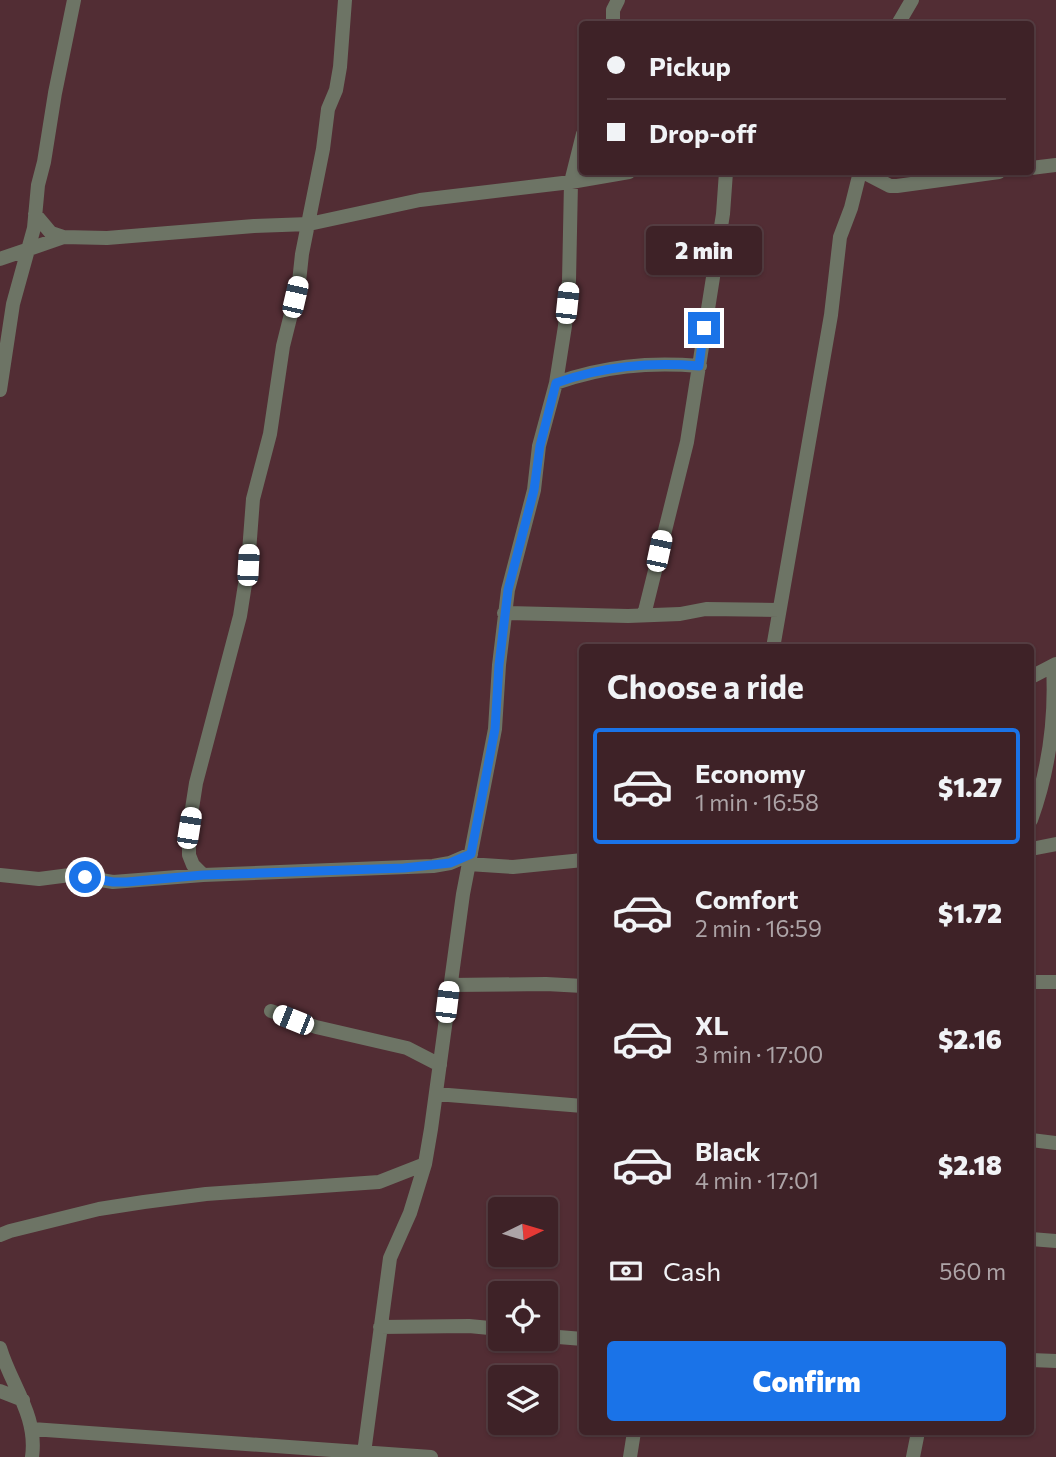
<!DOCTYPE html>
<html lang="en">
<head>
<meta charset="utf-8">
<style>
	:root { --surface:#3e2227; --page:#492f33; --text:#f1f3f6; --muted:#ada4a7; --line:#573f44; --accent:#1a73e8 }
	body { margin:0; font-family:Commissioner,sans-serif; background:var(--page); color:var(--text); height:100vh; display:flex; flex-direction:column; font-size:26px; white-space:nowrap }
	* { box-sizing:border-box; margin:0 }
	p { font-size:23px; color:var(--muted) }
	.icon { flex:none; width:38px; height:38px; fill:none; stroke:currentColor; stroke-width:2; stroke-linecap:round; stroke-linejoin:round }
	.map { position:relative; flex:1; overflow:hidden }
	.drawer { position:absolute; left:579px; top:644px; width:455px; height:791px; display:flex; flex-direction:column; background:var(--surface); border-radius:7px; box-shadow:0 2px 5px #0004,0 0 0 2px var(--line) }
	.drawer>* { flex:none }
	.hud { position:absolute; left:579px; top:21px; width:455px; height:154px; border-radius:7px; box-shadow:0 2px 5px #0004,0 0 0 2px var(--line); display:grid; align-content:center; height:154px; padding:0 28px; background:var(--surface) }
	.needle { width:46px; rotate:85deg }
	.controls { position:absolute; left:488px; top:1197px; display:grid; gap:14px }
	.controls a { display:grid; place-items:center; width:70px; height:70px; border-radius:7px; background:var(--surface); box-shadow:0 2px 5px #0004,0 0 0 2px var(--line); font-size:35px }
	.end { position:absolute; width:32px; height:32px; margin:-16px; border:9px solid #1a73e8; background:#fff; box-shadow:0 0 0 4px #fff }
	.from { border-radius:50% }
	.bubble { position:absolute; height:49px; border-radius:7px; background:var(--surface); box-shadow:0 2px 5px #0004,0 0 0 2px var(--line); font-size:23px; font-weight:800; line-height:49px; text-align:center }
	.car { position:absolute; width:21px; height:42px; margin:-21px -10px; border-radius:9px; box-shadow:0 0 5px 2px #0007; background:linear-gradient(#fff 24%,#345 0 40%,#fff 0 76%,#345 0 86%,#fff 0) }
	.hud b { display:flex; align-items:center; gap:24px; height:66px; font-size:26px }
	.hud b+b { border-top:2px solid var(--line) }
	.hud i { width:18px; height:18px; background:var(--text) }
	ul { padding:0; list-style:none }
	li { display:flex; align-items:center; gap:21px; height:116px; margin:0 14px 10px; padding:0 14px; border:4px solid transparent; border-radius:7px }
	li div { flex:1 }
	li b { display:block; font-size:26px }
	li em { font-style:normal; font-weight:800 }
	li.selected { border-color:var(--accent) }
	li>.icon { width:63px; height:63px; stroke-width:1.5 }
	h2 { padding:0 28px; font-size:32px; line-height:84px }
	.pay { display:flex; align-items:center; gap:18px; height:77px; padding:0 28px; font-size:26px }
	.pay p { margin-inline-start:auto }
	.action { display:flex; gap:14px; margin-top:auto; padding:14px 28px }
	.action a { flex:1; height:80px; border-radius:7px; background:var(--accent); color:#fff; font-size:28px; font-weight:800; line-height:80px; text-align:center }
	.map>svg:first-child { display:block }
</style>
</head>
<body>
<div class="map">
<svg width="1056" height="1457" viewBox="0 0 1056 1457">
	<rect width="100%" height="100%" fill="#522d34"/>
	<g fill="none" stroke-linecap="round" stroke-linejoin="round">
		<path stroke="#6d7465" stroke-width="14" d="M613,24v-14l5,-10
			M898,24l14,-24
			M1031,168l25,-3
			M863,172l27,14h7l102,-14
			M35,214l16,19 12,4 44,1 147,-12 55,-2 111,-24 151,-18 58,-10
			M0,259l64,-22
			M556,383c49,-17 91,-21 144,-17
			M0,390l13,-86 21,-76 4,-43 6,-23 11,-69 19,-93
			M504,613l124,3 52,-2 26,-5 73,1
			M644,615l43,-173 36,-228 3,-42
			M773,648l58,-333 9,-78 11,-29 9,-36
			M1031,677l25,-13
			M1031,820c18,-50 25,-101 22,-154
			M1031,849l25,-5
			M468,864l45,3 70,-7
			M0,875l39,4 31,-4 43,7 90,-7 230,-9 17,-3 21,-9
			M203,875l-10,-10 -4,-10v-27l7,-45 44,-167 8,-51 5,-66 17,-65 13,-88 16,-64 3,-28 21,-105 5,-40 8,-19 4,-23 5,-67
			M1031,982h25
			M450,985l96,-1 37,2
			M271,1011l45,16 91,21 33,17
			M436,1094l147,12
			M1031,1140l25,3
			M0,1235l10,-4 89,-22 45,-7 62,-8 173,-12 46,-18
			M1031,1239l25,2
			M380,1327l89,-1 31,3
			M546,1336l37,3
			M0,1348c11,37 38,68 32,109
			M1031,1360l25,1
			M0,1391l23,9
			M32,1429l399,28
			M362,1457l2,-4 26,-195 20,-45 15,-49 6,-35 32,-235 32,-165 4,-64 9,-75 26,-100 5,-44 17,-63 9,-57 4,-45 2,-99 12,-48
			M630,1457l4,-25
			M913,1457l5,-25"/>
	</g>
	<g fill="none" stroke-linecap="round" stroke-linejoin="round">
		<path stroke="#1a73e8" stroke-width="9" d="M85,877l28,5h14l76,-7 201,-7 46,-5 21,-9 24,-125 4,-64 9,-75 26,-100 6,-44 16,-63c48,-17 93,-21 143,-17l5,-38"/>
	</g>
</svg>
<div class="controls">
<a><svg class="needle" viewBox="-14 -14 28 28"><path d="M0-13l5 13h-10z" fill="#e53935"/><path d="M0 13l5-13h-10z" fill="#ada4a7"/></svg></a>
<a><svg class="icon" aria-label="locate" viewBox="0 0 24 24"><circle cx="12" cy="12" r="6"/><path d="M12 2v4M12 18v4M2 12h4M18 12h4"/></svg></a>
<a><svg class="icon" aria-label="layers" viewBox="0 0 24 24"><path d="M12 4l9 5-9 5-9-5zM3 14l9 5 9-5"/></svg></a>
</div>
<i class="end from" style="left:85px;top:877px"></i>
<i class="end" style="left:704px;top:328px"></i>
<div class="bubble" style="left:646px;top:226px;width:116px">2 min</div>
<i class="car" style="left:295px;top:297px;rotate:13deg"></i>
<i class="car" style="left:567px;top:303px;rotate:6deg"></i>
<i class="car" style="left:659px;top:551px;rotate:12deg"></i>
<i class="car" style="left:248px;top:565px;rotate:3deg"></i>
<i class="car" style="left:189px;top:828px;rotate:9deg"></i>
<i class="car" style="left:447px;top:1002px;rotate:7deg"></i>
<i class="car" style="left:293px;top:1020px;rotate:292deg"></i>
<div class="hud">
<b><i class="from"></i>Pickup</b>
<b><i></i>Drop-off</b>
</div>
<section class="drawer">
<h2>Choose a ride</h2>
<ul>
<li class="selected"><svg class="icon" aria-label="car" viewBox="0 0 24 24"><path d="M5 17H2v-5l4-1 3-4h7l3 4 3 1v5h-3M9 17h6M6 11h13"/><circle cx="7" cy="17" r="2"/><circle cx="17" cy="17" r="2"/></svg><div><b>Economy</b><p>1 min · 16:58</p></div><em>$1.27</em></li>
<li><svg class="icon" aria-label="car" viewBox="0 0 24 24"><path d="M5 17H2v-5l4-1 3-4h7l3 4 3 1v5h-3M9 17h6M6 11h13"/><circle cx="7" cy="17" r="2"/><circle cx="17" cy="17" r="2"/></svg><div><b>Comfort</b><p>2 min · 16:59</p></div><em>$1.72</em></li>
<li><svg class="icon" aria-label="car" viewBox="0 0 24 24"><path d="M5 17H2v-5l4-1 3-4h7l3 4 3 1v5h-3M9 17h6M6 11h13"/><circle cx="7" cy="17" r="2"/><circle cx="17" cy="17" r="2"/></svg><div><b>XL</b><p>3 min · 17:00</p></div><em>$2.16</em></li>
<li><svg class="icon" aria-label="car" viewBox="0 0 24 24"><path d="M5 17H2v-5l4-1 3-4h7l3 4 3 1v5h-3M9 17h6M6 11h13"/><circle cx="7" cy="17" r="2"/><circle cx="17" cy="17" r="2"/></svg><div><b>Black</b><p>4 min · 17:01</p></div><em>$2.18</em></li>
</ul>
<div class="pay"><svg class="icon" aria-label="cash" viewBox="0 0 24 24"><path d="M3 7h18v10H3z"/><circle cx="12" cy="12" r="2"/></svg>Cash<p>560 m</p></div>
<div class="action"><a>Confirm</a></div>
</section>
</div>
</body>
</html>
